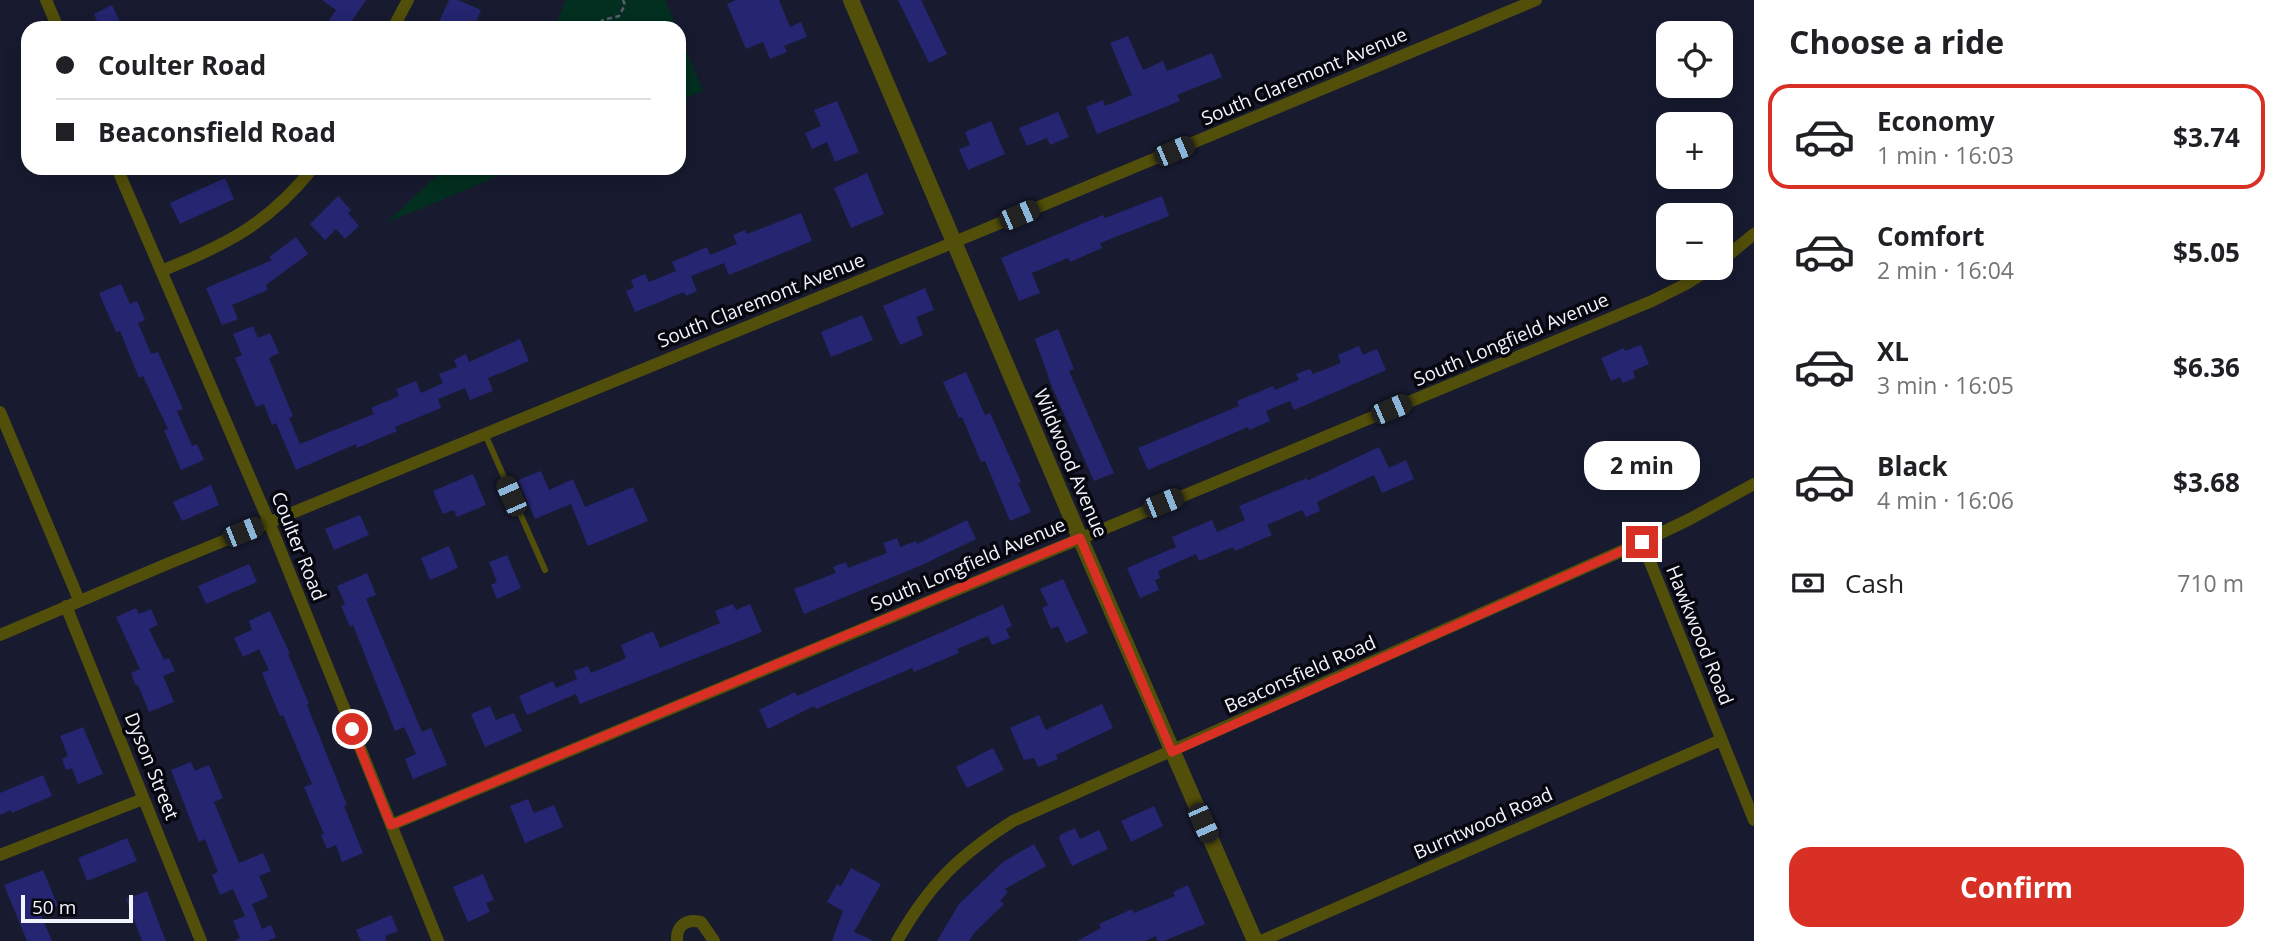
<!DOCTYPE html>
<html lang="en">
<head>
<meta charset="utf-8">
<style>
	:root { --surface:#fff; --page:#f6f6f6; --text:#202124; --muted:#757577; --line:#e0e0e0; --accent:#d93025 }
	body { margin:0; font-family:"Open Sans",sans-serif; background:var(--page); color:var(--text); height:100vh; display:flex; flex-direction:column; font-size:26px; white-space:nowrap }
	* { box-sizing:border-box; margin:0 }
	p { font-size:23px; color:var(--muted) }
	.icon { flex:none; width:38px; height:38px; fill:none; stroke:currentColor; stroke-width:2; stroke-linecap:round; stroke-linejoin:round }
	.map { position:relative; flex:1; overflow:hidden }
	.drawer { display:flex; flex-direction:column; background:var(--surface); width:525px }
	.drawer>* { flex:none }
	.hud { position:absolute; left:21px; top:21px; width:665px; height:154px; border-radius:21px; box-shadow:0 4px 18px #0003; display:grid; align-content:center; height:154px; padding:0 35px; background:var(--surface) }
	.tools { position:absolute; left:1656px; top:21px; display:grid; gap:14px }
	.tools a { display:grid; place-items:center; width:77px; height:77px; border-radius:14px; background:var(--surface); box-shadow:0 4px 18px #0003; font-size:35px }
	.scale { position:absolute; left:21px; bottom:18px; width:112px; box-sizing:border-box; padding-left:7px; border:4px solid #f2f4fd; border-top:0; font-size:19px; line-height:24px; white-space:nowrap; color:#f2f4fd; -webkit-text-stroke:5px #06070f; paint-order:stroke }
	.end { position:absolute; width:32px; height:32px; margin:-16px; border:9px solid #d93025; background:#fff; box-shadow:0 0 0 4px #fff }
	.from { border-radius:50% }
	.bubble { position:absolute; height:49px; border-radius:21px; background:var(--surface); box-shadow:0 4px 18px #0003; font-size:23px; font-weight:700; line-height:49px; text-align:center }
	.car { position:absolute; width:21px; height:42px; margin:-21px -10px; border-radius:9px; box-shadow:0 0 5px 2px #0007; background:linear-gradient(#222 24%,#8ab4d8 0 40%,#222 0 76%,#8ab4d8 0 86%,#222 0) }
	.hud b { display:flex; align-items:center; gap:24px; height:66px; font-size:26px }
	.hud b+b { border-top:2px solid var(--line) }
	.hud i { width:18px; height:18px; background:var(--text) }
	ul { padding:0; list-style:none }
	li { display:flex; align-items:center; gap:21px; height:105px; margin:0 14px 10px; padding:0 21px; border:4px solid transparent; border-radius:21px }
	li div { flex:1 }
	li b { display:block; font-size:26px }
	li em { font-style:normal; font-weight:700 }
	li.on { border-color:var(--accent) }
	li>.icon { width:63px; height:63px; stroke-width:1.5 }
	h2 { padding:0 35px; font-size:32px; line-height:84px }
	.pay { display:flex; align-items:center; gap:18px; height:77px; padding:0 35px; font-size:26px }
	.pay p { margin-inline-start:auto }
	.action { display:flex; gap:14px; margin-top:auto; padding:14px 35px }
	.action a { flex:1; height:80px; border-radius:21px; background:var(--accent); color:#fff; font-size:28px; font-weight:700; line-height:80px; text-align:center }
	main { display:flex; flex:1; min-height:0 }
	.map>svg:first-child { display:block }
</style>
</head>
<body>
<main>
<div class="map">
<svg width="1754" height="941" viewBox="0 0 1754 941">
	<rect width="100%" height="100%" fill="#181b30"/>
	<path fill="#032f20" d="M566,0h99l12,28h-123z
		M679,33l24,58 -24,10z
		M445,168h73l-132,55z"/>
	<path fill="#252571" d="M322,0h44l-19,28h-23l12,-18z
		M449,0h9l23,10 -7,17 -10,-4 -2,5h-10l-13,-6z
		M736,0h43l11,27 11,-5 6,15 -23,9 3,6 -17,7 -7,-17 -17,7 -19,-45z
		M898,0h23l26,54 -18,9z
		M112,5l11,23h-23l-6,-14z
		M1128,36l15,34 20,-9 4,10 45,-18 10,24 -45,18 3,6 -83,33 -11,-27 17,-7 2,6 27,-11 -22,-52z
		M837,101l22,51 -24,10 -8,-20 -15,7 -7,-16 16,-7 -7,-16z
		M1058,112l11,25 -19,8 -3,-7 -20,8 -8,-18z
		M991,121l14,33 -37,16 -9,-21 11,-4 -5,-13z
		M867,173l17,41 -33,14 -17,-40z
		M225,178l9,21 -54,25 -10,-21z
		M338,196l13,14 -3,3 11,13 -14,13 -9,-10 -11,11 -15,-16z
		M1162,196l7,20 -69,27 2,5 -32,14 -2,-4 -36,15 8,20 -21,8 -18,-43 102,-43 2,3z
		M801,213l11,28 -83,34 -5,-12 -33,13 6,15 -11,5 -2,-4 -49,20 -9,-21 8,-3 -3,-8 14,-6 4,8 27,-11 -4,-9 35,-15 3,8 27,-11 -4,-9 12,-5 2,4z
		M296,237l12,17 -42,31 2,5 -36,15 6,14 -16,6 -16,-37 66,-28 -3,-3z
		M121,284l9,20 7,-3 8,19 -7,3 13,31 7,-2 25,57 -6,2 15,35 5,-2 7,16 -23,10 -17,-40 4,-1 -25,-53 -4,2 -19,-47 -4,1 -17,-39z
		M925,288l9,22 -18,7 7,18 -23,10 -17,-39z
		M862,315l11,25 -42,17 -10,-25z
		M253,326l5,12 12,-5 9,20 -10,5 24,58 -4,2 11,26 74,-30 -3,-6 28,-12 -3,-7 20,-8 5,12 22,-10 -4,-9 18,-7 -3,-7 12,-6 3,8 51,-23 9,22 -41,17 5,13 -23,9 -5,-12 -27,11 3,9 -46,19 2,4 -40,17 -1,-4 -60,26 -20,-47 -4,2 -8,-21 -8,3 -21,-49 7,-3 -9,-21z
		M1058,329l16,40 -5,2 45,102 -20,8 -42,-94 -17,-48z
		M1641,345l8,19 -16,7 2,7 -12,5 -3,-6 -9,4 -10,-23 23,-10 1,3z
		M1359,346l4,9 14,-6 9,21 -92,40 -4,-9 -24,10 4,10 -21,9 -1,-3 -100,43 -10,-22 101,-42 -2,-5 36,-15 2,4 24,-10 -3,-6 14,-5 3,5 28,-11 -3,-8z
		M966,372l19,43 5,-2 31,69 -3,1 13,29 -21,9 -25,-60 -4,1 -19,-45 -3,1 -16,-36z
		M1379,447l10,21 17,-8 8,19 -32,14 -8,-18 -57,27 3,9 -14,6 -4,-7 -35,15 5,10 -37,16 -2,-4 -34,14 -3,-7 -38,17 2,7 -5,2 4,10 -19,8 -13,-30 49,-21 -4,-10 40,-17 5,12 28,-12 -6,-14 68,-28v3z
		M541,471l8,19 24,-11 12,28 48,-20 15,34 -60,25 -17,-42 -36,15 -17,-39z
		M473,474l13,31 -29,12 -3,-7 -11,4 -10,-23z
		M211,485l8,20 -37,16 -9,-19z
		M360,515l9,20 -35,15 -9,-21z
		M967,520l9,19 -52,25 -120,50 -10,-25 42,-16 -3,-6 13,-5 2,6 39,-15 -4,-10 14,-5 3,9 16,-6 1,3z
		M449,546l9,22 -28,12 -9,-22z
		M507,555l14,33 -24,11 -6,-14 6,-3 -8,-20z
		M249,564l8,18 -51,22 -8,-18z
		M367,573l9,22 -10,4 13,31 43,102 9,-4 16,37 -34,14 -8,-20 11,-5 -12,-27 -9,4 -42,-106 -3,2 -9,-21 4,-2 -8,-18z
		M1063,579l25,54 -22,10 -8,-17 -7,3 -9,-21 6,-3 -8,-16z
		M733,604l3,6 14,-6 12,28 -182,72 -4,-10 -49,21 -8,-19 34,-15 3,7 21,-9 -3,-8 14,-5 3,7 29,-12 6,-3 -5,-13 32,-14 7,17 60,-25 -5,-12z
		M1003,605l9,21 -6,3 4,9 -18,7 -4,-9 -31,13 2,4 -45,19 -2,-4 -96,41 -2,-3 -46,23 -9,-19 36,-18 2,4z
		M136,608l3,6 12,-5 7,16 -9,4 15,31 5,-2 6,13 -12,5 11,26 -25,10 -11,-27 -2,1 -5,-13 9,-4 -24,-52z
		M270,611l20,43h-2l21,50 -2,1 40,100 -3,1 19,47 -21,9 -6,-17 -9,4 -6,-14 3,-1 -20,-47 8,-3 -29,-69 -3,1 -18,-43 7,-3 -10,-21 -16,8 -9,-19 18,-8 -3,-9z
		M1102,704l11,24 -57,27 2,4 -20,8 -4,-9 -10,2 -14,-32 29,-13 7,15z
		M490,706l6,14 18,-7 8,18 -37,16 -14,-33z
		M83,727l20,47 -25,10 -6,-16 -6,2 -4,-11 6,-3 -8,-20z
		M993,748l11,22 -37,18 -11,-21z
		M191,762l4,9 14,-6 14,33 -9,4 25,61 24,-10 8,18 -12,5 9,21 -16,7 10,25 9,-4 5,12 -8,4h-34l6,-3 -7,-17 12,-5 -12,-27 -13,6 -8,-20 6,-3 -13,-33 -6,3 -28,-72z
		M43,775l9,21 -40,17 -1,-3 -11,5v-22z
		M528,799l6,14 20,-8 9,22 -38,16 -15,-37z
		M1154,806l9,20 -32,16 -10,-21z
		M1075,828l5,11 19,-9 9,19 -36,17 -13,-27 1,-4z
		M127,838l10,23 -50,20 -9,-23z
		M1034,844l12,22 -41,23 3,3 -8,9 4,3 -29,28 -6,9h-32l22,-37 44,-42z
		M851,868l30,16 -27,48 20,9h-42l11,-30 -16,-9 10,-18 4,2z
		M43,870l15,36 -18,7 12,28h-25l-23,-56z
		M483,874l11,26 -8,3 4,9 -22,10 -15,-35z
		M1188,885l17,39 -41,17h-7l-1,-5 -11,5h-68l24,-13 -2,-4 33,-15 2,4 41,-17 -2,-4z
		M147,891l13,35 6,15h-24l-16,-42z
		M391,915l7,16 -13,5 2,5h-26l-5,-11z"/>
	<g fill="none" stroke-linecap="round" stroke-linejoin="round">
		<path stroke="#5c5e70" stroke-width="2.5" stroke-dasharray="5 3.5" stroke-linecap="butt" d="M593,28l10,-8 16,-4 6,-11 -2,-5"/>
		<path stroke="#524f0a" stroke-width="6" d="M485,434l60,136"/>
		<path stroke="#524f0a" stroke-width="12" d="M46,0l12,28
			M393,28l15,-28
			M117,168l152,354 169,419
			M1720,262l34,-28
			M161,271c65,-26 107,-47 152,-103
			M0,412l79,188
			M1642,542l112,278
			M66,606l135,335
			M0,635l167,-71 773,-316 596,-248
			M391,825l1261,-524 34,-17 26,-16
			M0,855l143,-56
			M677,941c-1,-15 9,-23 24,-19l13,19
			M897,941c32,-56 61,-85 116,-120l629,-279 48,-23 64,-35
			M1261,941l460,-201"/>
		<path stroke="#524f0a" stroke-width="16" d="M851,0l229,538 175,403"/>
	</g>
	<g fill="none" stroke-linecap="round" stroke-linejoin="round">
		<path stroke="#d93025" stroke-width="9" d="M352,729l39,96 689,-287 92,214 470,-210"/>
	</g>
	<g text-anchor="middle" stroke-width="7" stroke-linejoin="round" paint-order="stroke">
		<g font-size="19" fill="#f2f4fd" stroke="#06070f">
			<text transform="translate(1304 76) rotate(-23)" y="7">South Claremont Avenue</text>
			<text transform="translate(761 300) rotate(-22)" y="7">South Claremont Avenue</text>
			<text transform="translate(1511 339) rotate(-23)" y="7">South Longfield Avenue</text>
			<text transform="translate(1071 463) rotate(67)" y="7">Wildwood Avenue</text>
			<text transform="translate(299 546) rotate(68)" y="7">Coulter Road</text>
			<text transform="translate(968 564) rotate(-23)" y="7">South Longfield Avenue</text>
			<text transform="translate(1700 635) rotate(68)" y="7">Hawkwood Road</text>
			<text transform="translate(1300 674) rotate(-24)" y="7">Beaconsfield Road</text>
			<text transform="translate(152 766) rotate(68)" y="7">Dyson Street</text>
			<text transform="translate(1483 823) rotate(-24)" y="7">Burntwood Road</text>
		</g>
	</g>
</svg>
<div class="tools">
<a><svg class="icon" aria-label="locate" viewBox="0 0 24 24"><circle cx="12" cy="12" r="6"/><path d="M12 2v4M12 18v4M2 12h4M18 12h4"/></svg></a>
<a>+</a>
<a>−</a>
</div>
<div class="scale">50 m</div>
<i class="end from" style="left:352px;top:729px"></i>
<i class="end" style="left:1642px;top:542px"></i>
<div class="bubble" style="left:1584px;top:441px;width:116px">2 min</div>
<i class="car" style="left:1174px;top:151px;rotate:67deg"></i>
<i class="car" style="left:1019px;top:215px;rotate:67deg"></i>
<i class="car" style="left:1391px;top:409px;rotate:67deg"></i>
<i class="car" style="left:511px;top:496px;rotate:336deg"></i>
<i class="car" style="left:1163px;top:503px;rotate:68deg"></i>
<i class="car" style="left:243px;top:532px;rotate:68deg"></i>
<i class="car" style="left:1203px;top:823px;rotate:156deg"></i>
<div class="hud">
<b><i class="from"></i>Coulter Road</b>
<b><i></i>Beaconsfield Road</b>
</div>
</div>
<section class="drawer">
<h2>Choose a ride</h2>
<ul>
<li class="on"><svg class="icon" aria-label="car" viewBox="0 0 24 24"><path d="M5 17H2v-5l4-1 3-4h7l3 4 3 1v5h-3M9 17h6M6 11h13"/><circle cx="7" cy="17" r="2"/><circle cx="17" cy="17" r="2"/></svg><div><b>Economy</b><p>1 min · 16:03</p></div><em>$3.74</em></li>
<li><svg class="icon" aria-label="car" viewBox="0 0 24 24"><path d="M5 17H2v-5l4-1 3-4h7l3 4 3 1v5h-3M9 17h6M6 11h13"/><circle cx="7" cy="17" r="2"/><circle cx="17" cy="17" r="2"/></svg><div><b>Comfort</b><p>2 min · 16:04</p></div><em>$5.05</em></li>
<li><svg class="icon" aria-label="car" viewBox="0 0 24 24"><path d="M5 17H2v-5l4-1 3-4h7l3 4 3 1v5h-3M9 17h6M6 11h13"/><circle cx="7" cy="17" r="2"/><circle cx="17" cy="17" r="2"/></svg><div><b>XL</b><p>3 min · 16:05</p></div><em>$6.36</em></li>
<li><svg class="icon" aria-label="car" viewBox="0 0 24 24"><path d="M5 17H2v-5l4-1 3-4h7l3 4 3 1v5h-3M9 17h6M6 11h13"/><circle cx="7" cy="17" r="2"/><circle cx="17" cy="17" r="2"/></svg><div><b>Black</b><p>4 min · 16:06</p></div><em>$3.68</em></li>
</ul>
<div class="pay"><svg class="icon" aria-label="cash" viewBox="0 0 24 24"><path d="M3 7h18v10H3z"/><circle cx="12" cy="12" r="2"/></svg>Cash<p>710 m</p></div>
<div class="action"><a>Confirm</a></div>
</section>
</main>
</body>
</html>
